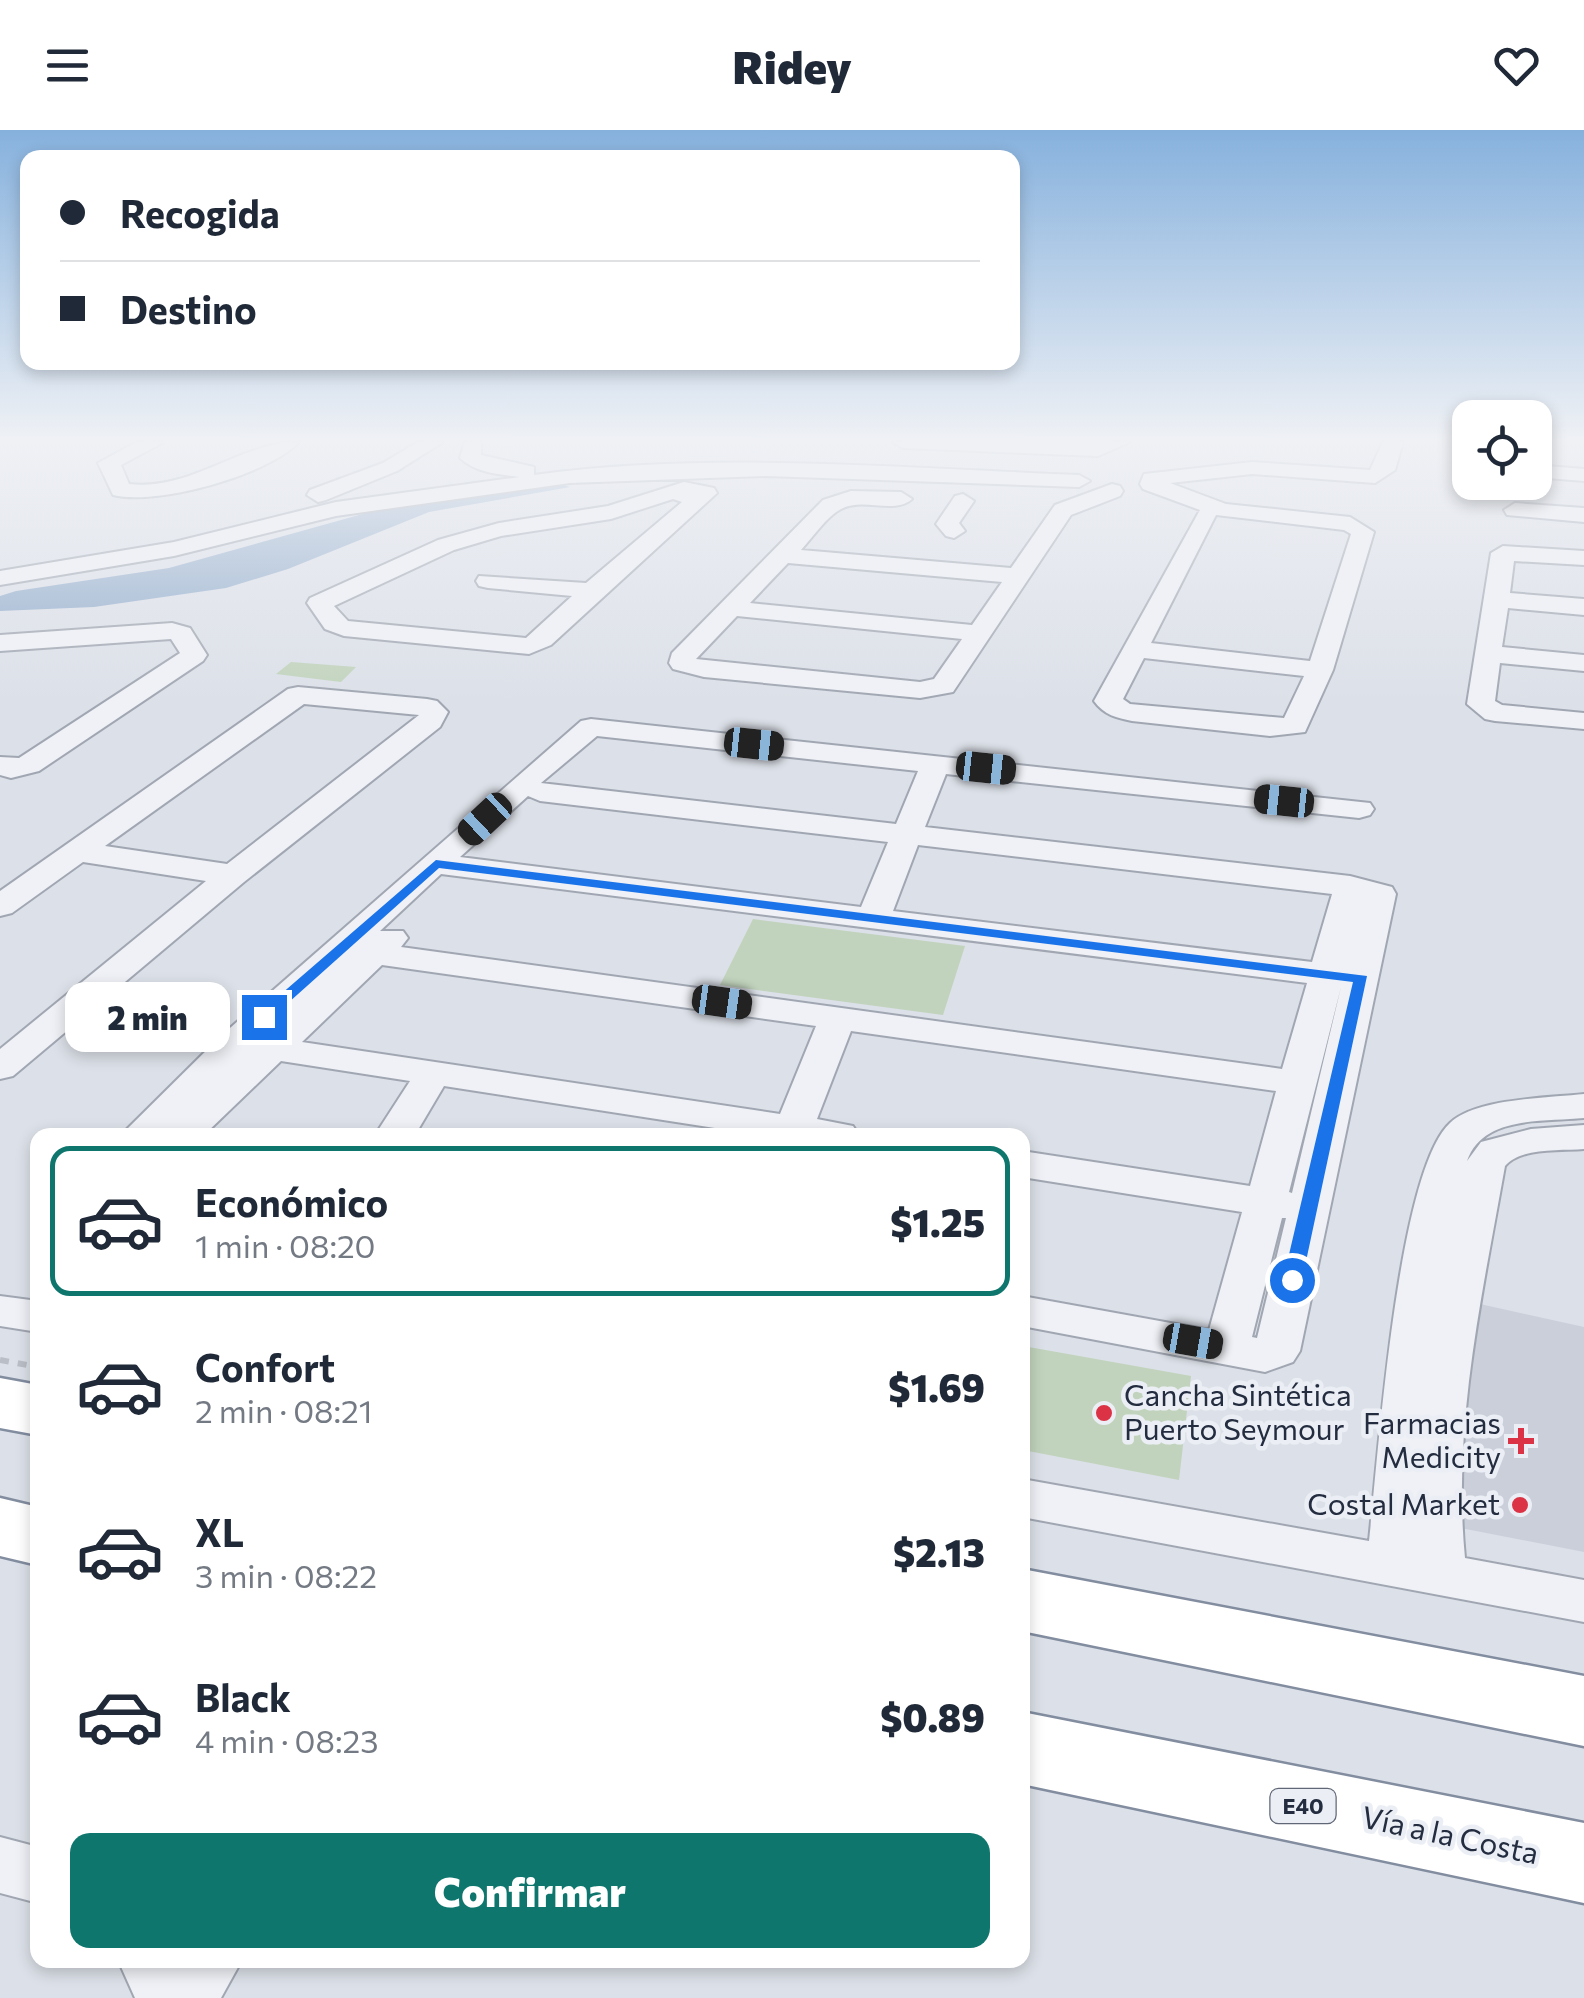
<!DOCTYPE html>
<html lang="es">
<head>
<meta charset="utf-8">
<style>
	:root { --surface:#fff; --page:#f2f2f3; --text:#1f2937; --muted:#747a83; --line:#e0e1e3; --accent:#0f766e }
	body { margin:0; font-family:Commissioner,sans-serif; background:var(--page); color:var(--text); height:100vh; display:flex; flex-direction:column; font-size:38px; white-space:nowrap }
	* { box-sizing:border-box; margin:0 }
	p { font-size:32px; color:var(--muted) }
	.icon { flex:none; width:55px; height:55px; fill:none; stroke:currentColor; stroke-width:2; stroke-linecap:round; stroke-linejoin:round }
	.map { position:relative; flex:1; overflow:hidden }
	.side { position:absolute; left:30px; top:998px; width:1000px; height:840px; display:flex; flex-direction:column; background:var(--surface); border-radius:20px; box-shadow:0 5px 15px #0003 }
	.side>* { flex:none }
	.top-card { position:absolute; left:20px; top:20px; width:1000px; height:220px; border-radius:20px; box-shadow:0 5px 15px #0003; display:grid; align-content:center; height:220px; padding:0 40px; background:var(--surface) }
	.controls { position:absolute; left:1452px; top:270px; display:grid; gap:20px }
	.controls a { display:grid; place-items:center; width:100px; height:100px; border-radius:20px; background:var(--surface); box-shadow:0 5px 15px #0003; font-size:50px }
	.end { position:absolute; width:45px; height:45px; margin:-22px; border:12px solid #1a73e8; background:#fff; box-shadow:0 0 0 5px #fff }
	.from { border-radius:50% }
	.bubble { position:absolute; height:70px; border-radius:20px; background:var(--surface); box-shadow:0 5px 15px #0003; font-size:32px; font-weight:800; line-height:70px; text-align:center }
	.car { position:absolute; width:30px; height:60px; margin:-30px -15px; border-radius:12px; box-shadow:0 0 8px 2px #0007; background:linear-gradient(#222 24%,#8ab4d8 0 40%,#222 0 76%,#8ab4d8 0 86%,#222 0) }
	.top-card b { display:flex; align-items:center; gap:35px; height:95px; font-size:38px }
	.top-card b+b { border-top:2px solid var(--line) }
	.top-card i { width:25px; height:25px; background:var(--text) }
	ul { padding:18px 0 0; list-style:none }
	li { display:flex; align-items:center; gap:30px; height:150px; margin:0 20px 15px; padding:0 20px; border:5px solid transparent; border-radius:20px }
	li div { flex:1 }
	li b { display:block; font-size:38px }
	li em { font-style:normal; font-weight:800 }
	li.current { border-color:var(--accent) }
	li>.icon { width:90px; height:90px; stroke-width:1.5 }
	.button { display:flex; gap:20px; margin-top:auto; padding:20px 40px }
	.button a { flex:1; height:115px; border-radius:20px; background:var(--accent); color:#fff; font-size:40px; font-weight:800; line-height:115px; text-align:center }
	header { display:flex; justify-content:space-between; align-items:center; height:130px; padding:0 40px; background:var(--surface); font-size:45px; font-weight:800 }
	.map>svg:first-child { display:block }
</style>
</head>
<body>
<header><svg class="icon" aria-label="menu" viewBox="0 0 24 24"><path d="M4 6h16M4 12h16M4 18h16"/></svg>Ridey<svg class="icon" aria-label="heart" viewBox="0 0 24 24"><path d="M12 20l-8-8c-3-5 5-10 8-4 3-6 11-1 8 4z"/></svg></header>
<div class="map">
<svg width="1584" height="1868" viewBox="0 0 1584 1868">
	<rect width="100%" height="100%" fill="#dce0e8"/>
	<path fill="#cacfda" d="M1462,1170l122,27v225l-149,-29z"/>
	<path fill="#c1d3bc" d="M291,532l65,5 -15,15 -65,-8z
		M753,789l212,27 -22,69 -223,-30z
		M1023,1216l168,30 -12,104 -156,-30z"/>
	<path fill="#93adcc" d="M564,355l6,2 -141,25 -141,57 -62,19 -132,19 -94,4v-15l16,-5 153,-23 208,-58z"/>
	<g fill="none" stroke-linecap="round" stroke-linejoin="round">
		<g stroke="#a1a7b2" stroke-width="4">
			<path id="minor" d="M137,312h27l-43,23 8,19c63,7 111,-42 170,-42 -31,33 -142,64 -186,53l-15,-32z
				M418,312h25l-46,29 -71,29 -8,2 -11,-7 3,-5 73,-27z
				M465,312h16v13l53,12v8c179,-24 365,-7 545,0l11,6 -11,6 -313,-11 -196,7 -234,33 -162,40 -174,29v-14l174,-29 162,-40 184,-25c-22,-3 -44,-4 -60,-19z
				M893,312h237l-32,14 -195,-8z
				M1383,312h20l-8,28 -20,13 -123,-9 -82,9 56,21 124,13 24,15 -41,138 -28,62 -35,4 -138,-15c-15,-3 -28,-6 -38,-20l106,-191 -57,-21 -3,-5 4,-10 108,-12 118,8zM1216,385l128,15 7,4 -41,127 -159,-18zM1144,528l160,18 -20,42 -154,-14 -7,-5z
				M1535,335l49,4v12l-49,-4z
				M684,352l30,6 3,5 -166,152 -22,9 -185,-18 -19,-7 -18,-26 3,-5 128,-58 61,-17 109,-17zM673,369l9,3 -96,81 -107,-7 -3,5 3,5 9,2 84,8 -46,42 -178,-17 -14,-15 120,-56 47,-14 110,-17z
				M1112,354l8,2 3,5 -3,5 -49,19 -118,177 -33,6 -216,-21 -31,-8 -4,-6 3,-10 151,-153 28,-9 50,1 11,7c-18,16 -49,-2 -71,10 -15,8 -28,28 -40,41l210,18 44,-63zM788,433l214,19 -30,43 -222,-22zM737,486l225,23 -28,40 -14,3 -224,-23z
				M963,364l11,7 -15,22 6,8 -11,7 -8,-2 -10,-12 19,-28z
				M1515,373l69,5v14l-77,-7 -3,-5z
				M1503,416l81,5v14l-70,-4 -4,32 74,6v16l-76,-7 -6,39 82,8v16l-84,-8 -5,38 7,4 82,8v16l-89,-8 -10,-2 -18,-15 24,-151z
				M172,493l18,5 17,27 -4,6 -164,110 -28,7 -11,-3v-18l19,1 161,-105 -9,-14 -171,12v-16z
				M298,557l129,12 10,2 11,11 -8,15 -196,155 -231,194 -13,3v-30l206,-168 -123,-19 -71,51 -12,3v-25l288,-202zM304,574l115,11 -192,149 -122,-18z
				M591,589l779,84 4,6 -4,6 -11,3 -413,-44 -21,53 425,49 42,11 4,7 -96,457 -7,11 -28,10 -243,-46v-30l187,34 33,-118 -220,-35v-26l228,35 26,-95 -425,-60 -34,88 36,7 6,9h-99l-316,-49 -29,49h-40l35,-54 -129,-20 -77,74h-83l101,-100 359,-314zM597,606l321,35 -22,53 -355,-41zM528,666l12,5 348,41 -27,65 -401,-50zM918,715l414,49 -20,68 -419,-51zM441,744l866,109 -25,86 -881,-122 7,-9 -5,-7h-23zM382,835l434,61 -36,88 -478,-72zM1341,857l-49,206 -3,-1zM1282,1088h4l-29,120 -5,-1z
				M1584,964v24c-40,4 -101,-3 -117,43l14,-19 50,-13 53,-4v24c-23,2 -63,-2 -79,17 -23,130 -53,260 -40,392l119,22v42l-562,-105v-38l347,62c9,-81 28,-369 81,-418 27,-25 99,-25 134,-29z
				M0,1166l38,5v31l-38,-6z
				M0,1707l38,10v56l-38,-10z
				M118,1830h124l-21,38h-86z"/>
		</g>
		<g stroke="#828da0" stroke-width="5">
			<path id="highway" d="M0,1248l38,7v50l-38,-7z
				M0,1368l38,9v58l-38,-9z
				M1022,1439l562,107v70l-562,-115z
				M1022,1582l562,111v80l-562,-119z"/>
		</g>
		<path stroke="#babec7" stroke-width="6" stroke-dasharray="9 9" stroke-linecap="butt" d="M0,1230l38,7"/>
		<use href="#minor" fill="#eff1f6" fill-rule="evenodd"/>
		<use href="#highway" fill="#fff" fill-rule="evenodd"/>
	</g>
	<linearGradient id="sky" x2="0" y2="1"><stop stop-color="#86b1dd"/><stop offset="0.54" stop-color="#eff1f5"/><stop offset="1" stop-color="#eff1f5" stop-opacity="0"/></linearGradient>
	<rect width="1584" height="573" fill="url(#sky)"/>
	<path fill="#1a73e8" d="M436,730l931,116 -65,304 -10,7 -9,-7 70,-298 -914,-114 -170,152h-11v-6z"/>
	<g fill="#dc3246" stroke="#ebeff5" stroke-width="4">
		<circle cx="1104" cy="1283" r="10"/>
		<path d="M1516 1296h10v10h10v10h-10v10h-10v-10h-10v-10h10z"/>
		<circle cx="1520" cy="1375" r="10"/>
	</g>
	<g text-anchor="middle" stroke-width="9" stroke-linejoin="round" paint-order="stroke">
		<rect fill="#ebeff5" stroke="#606776" stroke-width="2.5" x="1270.5" y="1659" width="65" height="34" rx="8"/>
		<g font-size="22" font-weight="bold" fill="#242d40">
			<text x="1303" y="1684">E40</text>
		</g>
		<g font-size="30" fill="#242d40" stroke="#ebeff5" text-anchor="end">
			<text x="1124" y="1276" text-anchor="start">Cancha Sintética<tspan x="1124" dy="34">Puerto Seymour</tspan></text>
			<text x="1501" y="1304">Farmacias<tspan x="1501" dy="34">Medicity</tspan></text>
			<text x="1500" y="1385">Costal Market</text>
		</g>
		<g font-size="30" fill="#242d40" stroke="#ebeff5">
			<text transform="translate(1450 1706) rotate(12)" y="10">Vía a la Costa</text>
		</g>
	</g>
</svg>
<div class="controls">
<a><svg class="icon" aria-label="locate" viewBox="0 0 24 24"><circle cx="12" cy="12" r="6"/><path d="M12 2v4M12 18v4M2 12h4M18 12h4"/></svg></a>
</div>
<i class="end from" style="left:1292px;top:1150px"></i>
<i class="end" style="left:264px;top:887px"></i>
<div class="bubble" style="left:65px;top:852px;width:165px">2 min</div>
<i class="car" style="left:754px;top:614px;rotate:96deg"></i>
<i class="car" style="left:986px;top:638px;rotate:96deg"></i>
<i class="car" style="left:1284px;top:671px;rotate:276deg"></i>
<i class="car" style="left:485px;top:689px;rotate:227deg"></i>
<i class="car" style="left:722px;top:872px;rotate:98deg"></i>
<i class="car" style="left:1193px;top:1211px;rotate:100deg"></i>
<div class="top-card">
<b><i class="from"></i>Recogida</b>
<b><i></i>Destino</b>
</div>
<section class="side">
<ul>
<li class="current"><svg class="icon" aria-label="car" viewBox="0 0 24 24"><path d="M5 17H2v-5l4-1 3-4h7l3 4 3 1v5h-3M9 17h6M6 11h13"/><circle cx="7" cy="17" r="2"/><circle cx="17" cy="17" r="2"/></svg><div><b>Económico</b><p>1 min · 08:20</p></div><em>$1.25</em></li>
<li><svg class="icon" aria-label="car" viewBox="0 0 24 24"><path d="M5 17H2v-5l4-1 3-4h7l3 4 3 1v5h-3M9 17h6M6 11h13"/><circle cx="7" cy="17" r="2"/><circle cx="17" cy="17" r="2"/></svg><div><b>Confort</b><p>2 min · 08:21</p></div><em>$1.69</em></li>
<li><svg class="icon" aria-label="car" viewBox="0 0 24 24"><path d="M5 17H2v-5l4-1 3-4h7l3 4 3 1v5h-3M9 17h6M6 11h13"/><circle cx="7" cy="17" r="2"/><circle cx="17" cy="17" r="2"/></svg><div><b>XL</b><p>3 min · 08:22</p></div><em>$2.13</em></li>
<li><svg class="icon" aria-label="car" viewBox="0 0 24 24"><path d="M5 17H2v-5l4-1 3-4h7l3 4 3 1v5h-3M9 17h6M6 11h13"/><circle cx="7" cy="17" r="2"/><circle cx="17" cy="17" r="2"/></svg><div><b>Black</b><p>4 min · 08:23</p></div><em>$0.89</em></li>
</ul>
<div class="button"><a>Confirmar</a></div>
</section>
</div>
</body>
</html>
